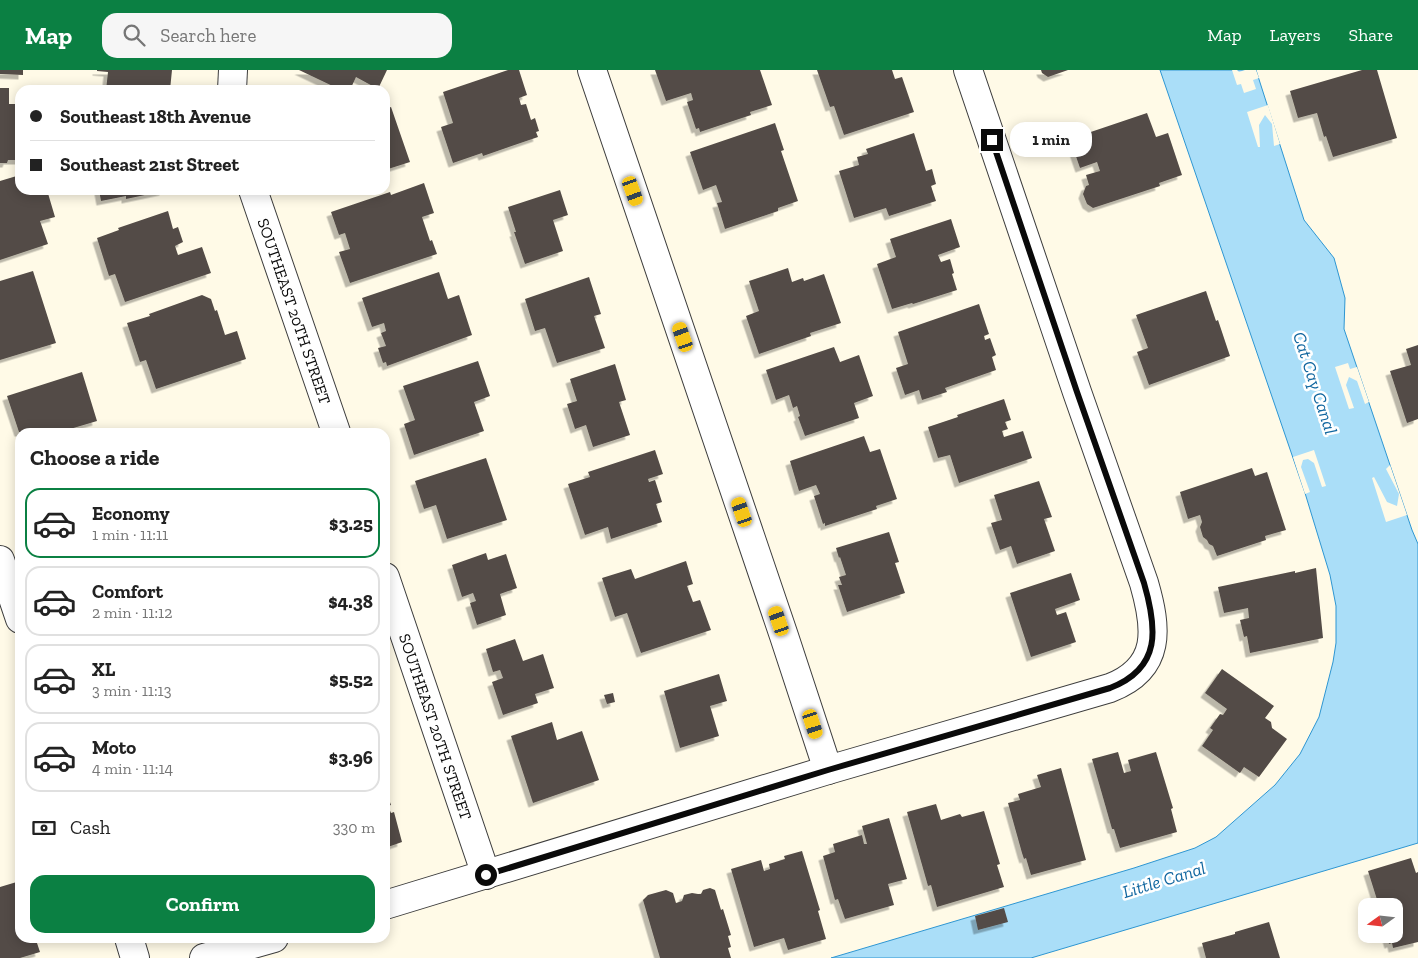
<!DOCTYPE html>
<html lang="en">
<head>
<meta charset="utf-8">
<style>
	:root { --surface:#fff; --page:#f6f6f6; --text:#222; --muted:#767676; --line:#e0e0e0; --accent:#0b8043 }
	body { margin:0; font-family:"Zilla Slab",serif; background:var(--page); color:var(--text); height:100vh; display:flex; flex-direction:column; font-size:19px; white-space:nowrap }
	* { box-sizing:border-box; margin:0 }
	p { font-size:16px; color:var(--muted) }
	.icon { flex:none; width:28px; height:28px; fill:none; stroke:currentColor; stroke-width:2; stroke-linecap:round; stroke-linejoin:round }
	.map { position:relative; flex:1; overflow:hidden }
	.details { position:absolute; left:15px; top:358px; width:375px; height:515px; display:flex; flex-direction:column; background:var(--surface); border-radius:15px; box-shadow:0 2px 12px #0003 }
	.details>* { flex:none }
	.guide { position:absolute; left:15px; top:15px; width:375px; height:110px; border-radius:15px; box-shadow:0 2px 12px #0003; display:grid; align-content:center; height:110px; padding:0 15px; background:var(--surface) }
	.needle { width:32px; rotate:255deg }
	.controls { position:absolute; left:1358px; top:828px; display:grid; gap:10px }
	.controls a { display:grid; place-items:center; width:45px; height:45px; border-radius:10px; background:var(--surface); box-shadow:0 2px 12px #0003; font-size:25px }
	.end { position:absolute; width:22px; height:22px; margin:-11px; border:6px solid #0a0a0a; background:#fff; box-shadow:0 0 0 2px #fff }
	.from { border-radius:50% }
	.bubble { position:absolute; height:35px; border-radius:15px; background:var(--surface); box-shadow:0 2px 12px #0003; font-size:16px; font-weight:800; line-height:35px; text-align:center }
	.car { position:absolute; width:15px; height:30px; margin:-15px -8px; border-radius:6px; box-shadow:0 0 4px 1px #0007; background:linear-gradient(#f5c518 24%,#345 0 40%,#f5c518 0 76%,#345 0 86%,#f5c518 0) }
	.guide b { display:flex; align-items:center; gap:18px; height:48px; font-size:19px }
	.guide b+b { border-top:1px solid var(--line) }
	.guide i { width:12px; height:12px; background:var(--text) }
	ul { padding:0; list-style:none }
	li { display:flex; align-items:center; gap:15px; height:70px; margin:0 10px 8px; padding:0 5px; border:2px solid var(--line); border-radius:15px }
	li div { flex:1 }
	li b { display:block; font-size:19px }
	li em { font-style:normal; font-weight:800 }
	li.current { border-color:var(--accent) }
	li>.icon { width:45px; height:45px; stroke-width:1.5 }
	h2 { padding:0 15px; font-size:22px; line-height:60px }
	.pay { display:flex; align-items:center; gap:12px; height:55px; padding:0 15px; font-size:19px }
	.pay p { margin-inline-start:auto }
	.primary-button { display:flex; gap:10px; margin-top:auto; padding:10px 15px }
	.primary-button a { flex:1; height:58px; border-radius:15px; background:var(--accent); color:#fff; font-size:20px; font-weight:800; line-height:58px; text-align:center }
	header { display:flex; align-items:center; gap:30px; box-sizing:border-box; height:70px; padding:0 25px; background:var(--accent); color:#fff }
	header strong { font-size:24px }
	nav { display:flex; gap:28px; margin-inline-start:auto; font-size:18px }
	.search { width:350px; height:45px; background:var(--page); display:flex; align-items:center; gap:12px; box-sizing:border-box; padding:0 18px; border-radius:15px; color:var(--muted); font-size:19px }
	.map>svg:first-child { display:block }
</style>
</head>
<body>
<header>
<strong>Map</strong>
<div class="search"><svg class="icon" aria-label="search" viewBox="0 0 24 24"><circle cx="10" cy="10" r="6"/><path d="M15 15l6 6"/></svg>Search here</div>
<nav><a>Map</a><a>Layers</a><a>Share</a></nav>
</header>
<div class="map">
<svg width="1418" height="888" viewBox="0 0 1418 888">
	<defs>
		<filter id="shadow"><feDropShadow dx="-4.5" dy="4.5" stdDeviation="0" flood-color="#0004"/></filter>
	</defs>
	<rect width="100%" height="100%" fill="#fffae7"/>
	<path fill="#aadef8" stroke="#2e96d2" d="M1160,0h96l48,150 30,38 11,40 -1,31 68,201 6,14v299l-387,115h-200l303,-90 61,-20 21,-11 59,-52 25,-31 19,-37 14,-55 3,-19v-37l-6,-31 -25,-82z"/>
	<path fill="#fffae7" d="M1232,0h5l2,2 6,-2h11l3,8 -6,2 3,9 -12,4 -3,-9 -4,1z
		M1268,35l12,39 -6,2 -2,-22 -7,-9 -6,10 1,22h-2l-11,-35z
		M1348,293l2,6 7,-2 12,35 -4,2 -8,-23 -8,-4 -3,8 8,23 -5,1 -14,-42z
		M1314,380l12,36 -4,1 -8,-24 -6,-4 -5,1 -2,7 9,25 -5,2 -12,-37z
		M1390,395l17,50 -21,7 -14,-44 2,-1 13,25 10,4 2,-12 -13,-25z"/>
	<path fill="#534b46" filter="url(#shadow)" d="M0,0h23v5l-23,-1z
		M97,0h75l-2,20h-64l2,-18 -11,-1z
		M299,0h88l-9,19 -22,-12 -6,13h-9z
		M508,0h11l8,25 -8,3 2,7 5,-1 5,16 4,-2 4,13 -3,1 2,5 -55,19 -1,-3 -29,10 -12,-36 12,-4 -10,-31z
		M655,0h105l12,35 -22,7 1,3 -51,17 -1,-4 -3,1 -9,-27 6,-2 -2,-7 -25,8z
		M817,0h75l3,9 7,-2 12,35 -70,23 -10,-29 -4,1z
		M1041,0h27l-20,7 -6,-4z
		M1362,0h15l20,68 -64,19 -7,-21 -2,1 -7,-24 -19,5 -8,-27z
		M0,18h9v16h11v56h-12l-1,3h-7z
		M391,37l19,55 -25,8v-61z
		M1147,43l9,24 12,-4 14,42 -23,8 1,3 -67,22 -6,-4 -4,-10 3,-8 3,-1 -3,-10 14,-4 -3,-9 -17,6 -10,-29z
		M775,53l9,27 -3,1 17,50 -20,7v3l-53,18 -8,-26 5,-1 -6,-17 -13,5 -13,-38z
		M914,63l12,38 6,-2 4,15 -5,2 5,15 -47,15 -3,-8 -32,10 -15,-47 20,-6 -2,-8 11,-3 -2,-5z
		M20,105v15h27l8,27 -15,4 8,23 -48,16v-79z
		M424,113l10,30 -12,4 8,24 2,-1 5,14 -87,29 -11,-31 11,-3 -5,-16 -6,2 -8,-23 59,-20 1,3z
		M99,120h65v1l-38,8v-3l-25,5z
		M560,120l8,25 -15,5 10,31 -38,13 -11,-32h2l-8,-25z
		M168,141l5,18 5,-2 5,15 -8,4 3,9 24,-8 9,26 -86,29 -10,-28 -6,2 -12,-38 22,-8 -1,-2z
		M951,149l9,28 -22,8 3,7 9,-3 4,14 -2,1 5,16 -44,14 -1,-1 -20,6 -15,-45 19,-7 -6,-18z
		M788,198l4,14 11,-4 1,3 20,-7 17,49 -31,10 1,3 -52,18 -13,-38 13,-5 -10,-30z
		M33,201l23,72 -56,17v-79z
		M439,202l9,27 11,-4 13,40 -85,31 -1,-4 -3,1 -5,-15 8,-2 -5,-13 5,-2 -2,-8 -12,4 -10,-29z
		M589,207l12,37 -7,2 11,32 -48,15 -12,-35 -10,3 -10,-32z
		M1206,221l10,30 2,-1 12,36 -81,29 -12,-33 11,-4 -12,-33z
		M202,225l9,4 4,12 2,-1 8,25 12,-4 9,28 -90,30 -10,-29 -6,2 -13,-39 23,-7 -1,-2z
		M979,234l10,30 -5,2 1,4 5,-2 6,17 -4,2 4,13 -51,18 2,4 -25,8 -3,-10 -14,5 -9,-27 12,-4 -10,-32z
		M1418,275v74l-11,4 -17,-52 21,-6 -5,-16z
		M834,277l6,15 19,-7 14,41 -19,7 5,15 -54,18 -7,-19 2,-1 -3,-10 -4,2 -4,-13 -13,5 -10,-30z
		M478,291l12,35 -16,6 10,29 -70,24 -10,-31 11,-4 -12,-34z
		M615,294l11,36 -7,2 11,33 -37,12 -7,-22 -11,4 -8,-25 10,-3 -7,-22z
		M82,302l15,49 -37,11h-41l-12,-36z
		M1004,329l7,21 -6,2 3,7 -6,2 2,6 19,-6 9,27 -73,25 -9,-28 -12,3 -10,-31 30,-10 -1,-2z
		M864,366l6,16 10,-3 17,50 -21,7 1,3 -52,17v-3l-2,1 -9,-28 6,-2 -4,-9 -17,6 -9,-30z
		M655,380l8,24 -15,5 1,3 6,-2 7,22 -6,2 6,18 -51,17 -3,-12 -23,8 -17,-51 22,-7 -2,-5z
		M486,388l21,62 -60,19 -11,-34 -12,4 -9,-28z
		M1252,398l3,8 12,-4 19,58 -21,6 1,4 -49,16 -4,-10 -4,-2 -2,-4 -4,-3 -3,-10 2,-5 -2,-7 -12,4 -8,-27z
		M1039,411l13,36 -8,2 11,32 -38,13 -6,-18 -11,4 -9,-27 11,-3 -8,-25z
		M889,462l10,30 -4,1 10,30 -58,19 -9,-27h4l-3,-8 7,-2 -6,-18 -1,1 -3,-10z
		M486,483l2,7 18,-6 11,34 -17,6 6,21 -29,10 -7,-22 6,-2 -3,-8 -11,4 -10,-32z
		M686,491l7,23 -6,2 6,16 7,-2 11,30 -70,23 -14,-40 -12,4 -13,-39 29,-9 4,10z
		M1316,498l7,70 -73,15 -3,-17 -3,1 -4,-17 9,-2 -1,-10 -24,5 -6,-26 77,-16v2z
		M1071,503l9,27 -25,9 2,6 9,-3 10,30 -45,15 -21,-64z
		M515,569l8,22 20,-7 11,34 -19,6 3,9 -35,12 -11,-33 11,-4 -3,-8 -7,2 -7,-23z
		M1222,599l52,37 -9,12 6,4 1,6 15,11 -28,38 -15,-10 -4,6 -38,-27 11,-16 -3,-2 10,-14 3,1 4,-6 -22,-16z
		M719,604l8,27 -17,5 9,30 -39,12 -16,-57z
		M613,623l2,9 -8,2 -3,-9z
		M552,652l5,18 25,-9 17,49 -66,23 -22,-67z
		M1118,682l6,21 7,-2 -3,-11 28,-8 17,56 -2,1 6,23 -57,16 -6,-19h-2l-20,-70z
		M1061,698l25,92 -55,15 -5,-17 -2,1 -2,-6 -14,-50 12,-3 -2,-6 23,-7 -4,-12z
		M385,718l6,17 -3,1 3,7 3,-1 8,30 -17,6z
		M936,734l5,16 19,-6 2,3 22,-6 16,53 -3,1 7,22 -67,20 -6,-22 -3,1 -21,-74z
		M889,748l18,61 -19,5 6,21 -49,14 -7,-20 -3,1 -12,-44 12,-4 -2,-8 29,-9 2,9h3l-5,-18z
		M802,781l18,59 -2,1 8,28 -38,11 -4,-12 -30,9 -23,-78 30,-9 3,11 6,-2 -1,-5 16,-5 -1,-3z
		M1411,788l5,15 2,-1v70l-25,6 -1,-5 -3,1 -3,-10h8v-28h-15l-11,-35z
		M20,811v57h20v1l-4,1 4,12 -20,6h-20v-71z
		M710,818l5,2 6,20 2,-1 8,26 -3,1 3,11 -3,1 3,10h-71l-17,-58 5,-5 18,-5 7,3 3,10 6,-2 2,-6 8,-2 6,1h3l2,-4z
		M1004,838l4,14 -30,8 -3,-14z
		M1269,852l11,36h-74l-4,-15 33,-9v-2z"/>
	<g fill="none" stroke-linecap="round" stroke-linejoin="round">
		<g stroke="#3d3d3d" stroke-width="30">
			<g id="minor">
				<path d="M592,0l192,566 44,134"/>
				<path d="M232,20l1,-20"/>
				<path id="s1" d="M253,120l83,242"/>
				<path d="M0,490l20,59"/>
				<path id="s2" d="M385,507l101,298"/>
				<path d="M385,835l443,-135 282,-82c52,-20 47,-60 34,-105l-67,-191 -109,-322"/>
				<path d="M129,868l6,20"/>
				<path d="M204,888l70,-20"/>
			</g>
		</g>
		<use href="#minor" stroke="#fff" stroke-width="28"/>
	</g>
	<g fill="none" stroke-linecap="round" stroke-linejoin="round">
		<path stroke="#0a0a0a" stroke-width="6" d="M486,805l342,-105 282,-82c52,-20 47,-60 34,-105l-67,-191 -85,-252"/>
	</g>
	<g text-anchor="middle" stroke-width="5" stroke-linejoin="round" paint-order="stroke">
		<g font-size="16" fill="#0a0a0a" stroke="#fff">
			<text dy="6" stroke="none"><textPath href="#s1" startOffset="128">SOUTHEAST 20TH STREET</textPath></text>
			<text dy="6" stroke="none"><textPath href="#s2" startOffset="158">SOUTHEAST 20TH STREET</textPath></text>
		</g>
		<g font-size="18" font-style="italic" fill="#10669f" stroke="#fff">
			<text transform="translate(1315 313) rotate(72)" y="6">Cat Cay Canal</text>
			<text transform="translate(1164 810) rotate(-17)" y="6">Little Canal</text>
		</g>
	</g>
</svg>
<div class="controls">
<a><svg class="needle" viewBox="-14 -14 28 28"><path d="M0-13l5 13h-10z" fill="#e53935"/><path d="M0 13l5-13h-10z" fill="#767676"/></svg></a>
</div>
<i class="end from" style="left:486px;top:805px"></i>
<i class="end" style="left:992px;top:70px"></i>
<div class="bubble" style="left:1010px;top:52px;width:82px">1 min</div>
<i class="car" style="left:633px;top:121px;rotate:160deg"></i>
<i class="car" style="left:683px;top:267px;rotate:341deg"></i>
<i class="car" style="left:742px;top:442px;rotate:341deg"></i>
<i class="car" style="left:779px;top:551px;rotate:341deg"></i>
<i class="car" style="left:813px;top:654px;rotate:162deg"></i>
<div class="guide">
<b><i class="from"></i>Southeast 18th Avenue</b>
<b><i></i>Southeast 21st Street</b>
</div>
<section class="details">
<h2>Choose a ride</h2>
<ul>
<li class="current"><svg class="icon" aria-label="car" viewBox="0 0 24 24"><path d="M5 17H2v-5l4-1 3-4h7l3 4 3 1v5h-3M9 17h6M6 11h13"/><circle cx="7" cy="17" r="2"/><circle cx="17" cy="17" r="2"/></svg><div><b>Economy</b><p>1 min · 11:11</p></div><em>$3.25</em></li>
<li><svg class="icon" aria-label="car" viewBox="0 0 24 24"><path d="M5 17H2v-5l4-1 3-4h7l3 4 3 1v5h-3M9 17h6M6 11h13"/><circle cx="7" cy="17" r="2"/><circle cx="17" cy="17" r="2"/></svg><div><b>Comfort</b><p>2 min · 11:12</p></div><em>$4.38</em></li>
<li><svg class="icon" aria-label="car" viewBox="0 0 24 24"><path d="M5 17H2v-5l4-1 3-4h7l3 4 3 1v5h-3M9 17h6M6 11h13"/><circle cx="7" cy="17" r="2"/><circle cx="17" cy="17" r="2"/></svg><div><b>XL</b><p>3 min · 11:13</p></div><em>$5.52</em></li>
<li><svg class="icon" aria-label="car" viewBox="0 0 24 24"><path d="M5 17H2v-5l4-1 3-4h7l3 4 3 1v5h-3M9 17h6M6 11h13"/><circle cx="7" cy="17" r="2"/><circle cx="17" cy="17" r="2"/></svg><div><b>Moto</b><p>4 min · 11:14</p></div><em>$3.96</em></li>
</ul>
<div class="pay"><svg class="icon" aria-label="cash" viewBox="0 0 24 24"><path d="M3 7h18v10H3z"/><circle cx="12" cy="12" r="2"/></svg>Cash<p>330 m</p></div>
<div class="primary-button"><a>Confirm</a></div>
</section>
</div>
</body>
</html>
